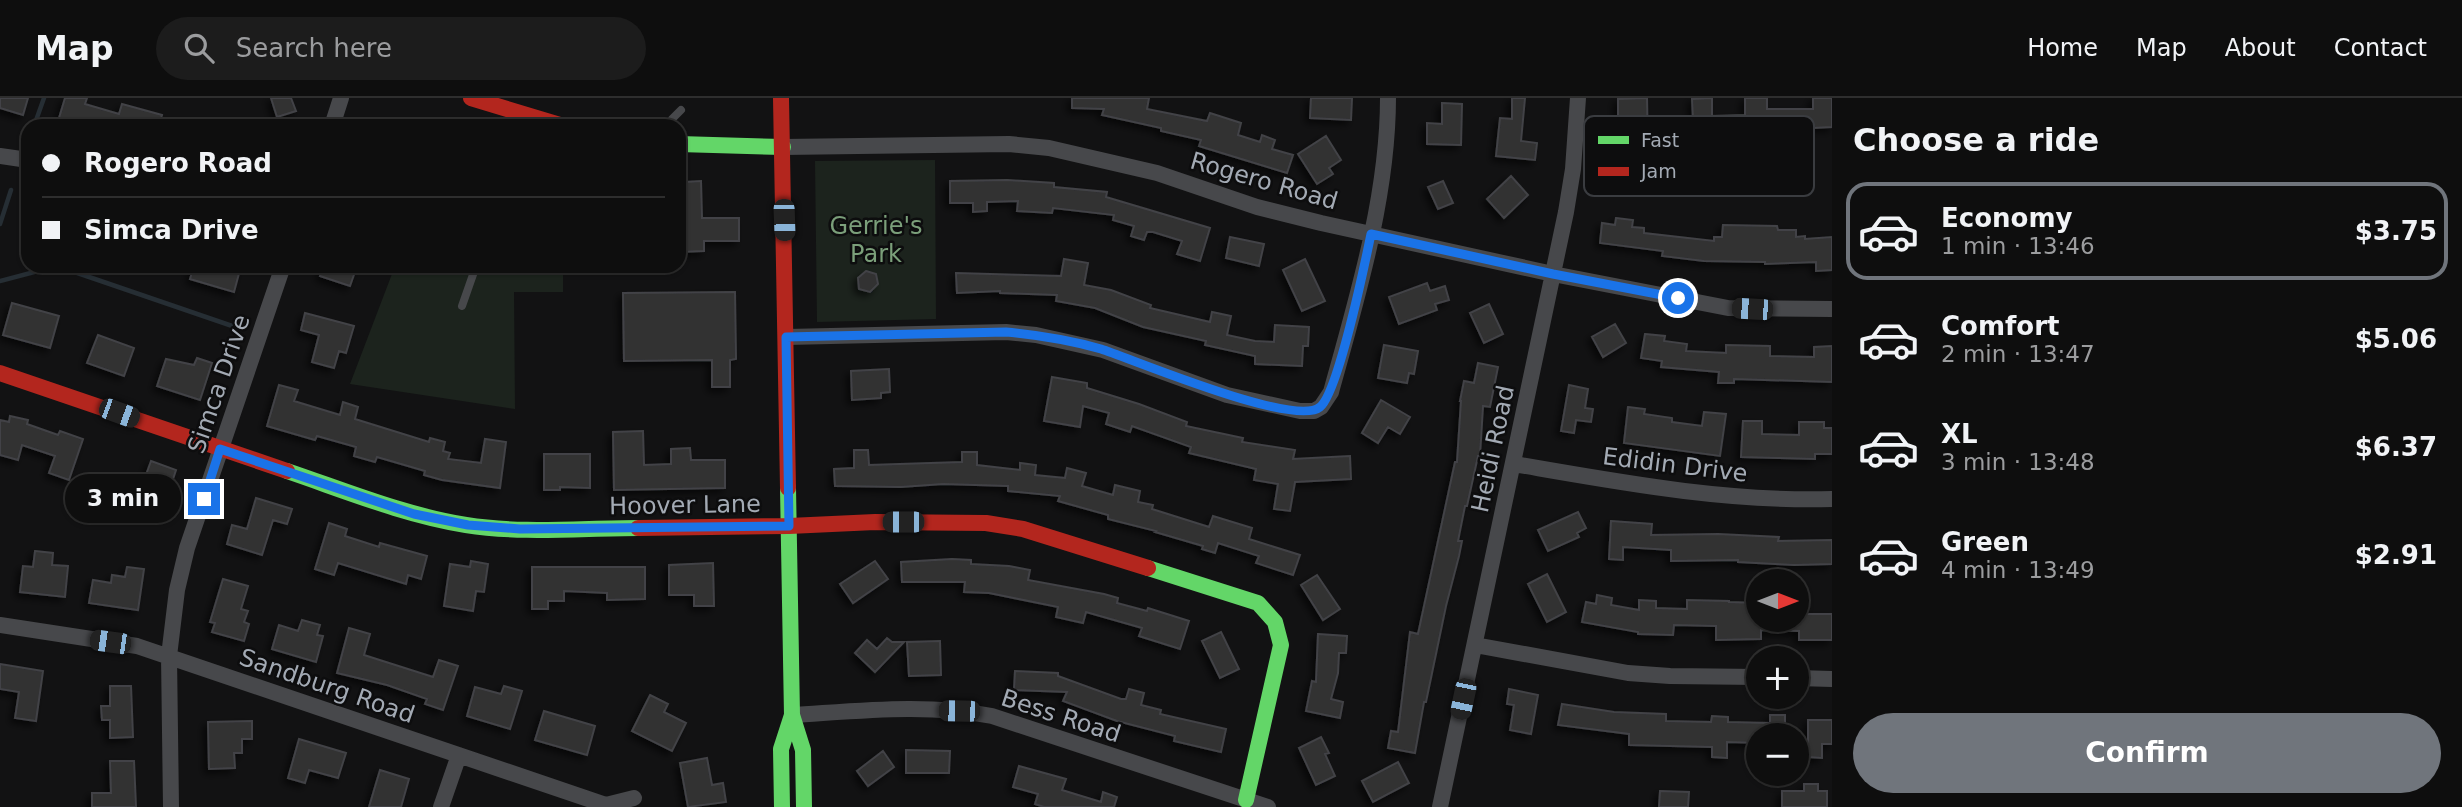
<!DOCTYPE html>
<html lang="en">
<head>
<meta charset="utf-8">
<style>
	:root { --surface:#0e0e0e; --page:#1c1c1c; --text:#f1f3f6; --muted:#9b9c9e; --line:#2e2e2e; --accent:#70757c }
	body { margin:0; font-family:"DejaVu Sans",sans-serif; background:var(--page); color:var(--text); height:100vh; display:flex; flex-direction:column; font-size:26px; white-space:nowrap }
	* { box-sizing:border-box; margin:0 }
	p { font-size:23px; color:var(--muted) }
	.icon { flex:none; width:38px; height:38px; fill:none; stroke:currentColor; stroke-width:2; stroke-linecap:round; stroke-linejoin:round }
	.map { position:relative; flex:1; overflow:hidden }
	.sheet { display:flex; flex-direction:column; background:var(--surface); width:630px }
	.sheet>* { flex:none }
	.guide { position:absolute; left:21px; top:21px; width:665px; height:154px; border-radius:21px; box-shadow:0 2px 5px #0004,0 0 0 2px var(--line); display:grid; align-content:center; height:154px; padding:0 21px; background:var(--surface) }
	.needle { width:46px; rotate:90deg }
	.controls { position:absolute; left:1746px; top:471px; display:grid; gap:14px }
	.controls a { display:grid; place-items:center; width:63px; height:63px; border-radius:50%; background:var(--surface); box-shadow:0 2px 5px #0004,0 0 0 2px var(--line); font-size:35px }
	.end { position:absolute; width:32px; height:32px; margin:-16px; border:9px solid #1a73e8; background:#fff; box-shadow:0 0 0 4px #fff }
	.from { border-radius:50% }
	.bubble { position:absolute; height:49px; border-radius:24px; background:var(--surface); box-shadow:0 2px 5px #0004,0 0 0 2px var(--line); font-size:23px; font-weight:700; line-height:49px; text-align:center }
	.car { position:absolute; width:21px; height:42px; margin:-21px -10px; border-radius:9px; box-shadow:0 0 5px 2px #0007; background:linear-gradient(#222 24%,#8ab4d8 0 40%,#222 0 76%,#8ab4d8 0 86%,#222 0) }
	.guide b { display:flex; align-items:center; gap:24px; height:66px; font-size:26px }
	.guide b+b { border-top:2px solid var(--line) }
	.guide i { width:18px; height:18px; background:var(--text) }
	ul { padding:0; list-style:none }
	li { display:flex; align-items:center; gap:21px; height:98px; margin:0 14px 10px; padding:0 7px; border:4px solid transparent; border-radius:21px }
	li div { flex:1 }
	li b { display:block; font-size:26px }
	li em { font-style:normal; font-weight:700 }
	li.on { border-color:var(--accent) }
	li>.icon { width:63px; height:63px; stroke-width:1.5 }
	h2 { padding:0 21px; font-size:32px; line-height:84px }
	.cta { display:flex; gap:14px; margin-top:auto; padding:14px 21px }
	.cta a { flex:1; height:80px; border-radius:42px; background:var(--accent); color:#fff; font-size:28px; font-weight:700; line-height:80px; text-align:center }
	header { display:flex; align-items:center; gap:42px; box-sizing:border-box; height:98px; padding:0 35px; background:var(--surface); border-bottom:2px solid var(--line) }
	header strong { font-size:33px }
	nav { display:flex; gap:38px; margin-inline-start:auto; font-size:24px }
	.search { width:490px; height:63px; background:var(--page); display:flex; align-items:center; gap:18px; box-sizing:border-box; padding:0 24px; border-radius:38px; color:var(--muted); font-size:26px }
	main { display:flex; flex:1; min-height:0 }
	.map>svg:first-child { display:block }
</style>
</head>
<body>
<header>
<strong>Map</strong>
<div class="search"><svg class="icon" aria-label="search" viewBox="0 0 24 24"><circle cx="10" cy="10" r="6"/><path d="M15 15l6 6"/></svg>Search here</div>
<nav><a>Home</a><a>Map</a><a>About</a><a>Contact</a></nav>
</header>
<main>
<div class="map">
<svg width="1832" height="709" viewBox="0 0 1832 709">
	<defs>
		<filter id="shadow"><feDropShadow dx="-4" dy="4" stdDeviation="3.5" flood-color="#0009"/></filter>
	</defs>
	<rect width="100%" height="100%" fill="#121213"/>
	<path fill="#1c231d" d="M935,62l1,159 -119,3 -2,-161z
		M395,168h168v26h-49l1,117 -165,-25z"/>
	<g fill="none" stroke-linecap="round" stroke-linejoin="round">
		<path stroke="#262e34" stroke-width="4.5" d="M34,28l10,-28
			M0,126l11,-34
			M0,183l57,-15 184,63"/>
	</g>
	<path fill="#303032" stroke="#424346" stroke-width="2" filter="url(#shadow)" d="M0,0h28l-5,17 -23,-7z
		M65,0h22l-2,6 34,10 3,-10 40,11 -3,11h-73l-27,-8z
		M271,0h20l5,13 -19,6z
		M1072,0h77l-2,11 60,12 3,-8 31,10 -3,12 22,7 2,-7 13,5 -3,9 21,6 -6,18 -88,-27 2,-6 -40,-9v-3l-59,-13 2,-6 -32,-1z
		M1311,0h41l-1,22 -41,-2z
		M1512,0h13l-4,43 16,2 -2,17 -39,-4 4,-38 12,1z
		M1647,0l1,53 -30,1v-53z
		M1712,0v18l33,-1v-17h22v11h46v-11h19v29l-40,2v6l-14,1v7h-19v-6l-65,3 -2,-41z
		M1442,5l20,1 -1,41 -34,-1v-21l15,1z
		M1326,38l15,24 -12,8 4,6 -16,10 -19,-30z
		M1511,78l17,19 -24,23 -17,-19z
		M1007,82l47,3v4l53,5 -1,5 104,31 -10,33 -23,-7 5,-13 -29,-9h-6l-3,8 -13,-4 3,-10 -21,-6 1,-5 -61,-7 -1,5 -35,-2 1,-10 -31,1v9l-14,1v-9h-23v-22z
		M701,83l1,37h37v23h-35v10l-25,1v-23h6l-1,-47z
		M1443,83l10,22 -15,6 -10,-22z
		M1616,120l17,2 -1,7 12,1v5l70,8v-4h8l1,-12 54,1 1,4h18v7l9,-1v3l27,-2v33l-16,1v-9l-51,2v-2l-61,-1 -42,-5 1,-5 -63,-8 2,-20 13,2z
		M1230,139l34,7 -5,22 -33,-8z
		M1064,161l24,4 -4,22 27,5 40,15 -1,3 60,14 2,-10 19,4 -4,19 28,6 19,1 1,-17 34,2 -1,19h-5l-1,20 -47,-2v-8l-50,-11 1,-4 -63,-14 -48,-19 -39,-7 1,-6 -57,-2v-2l-43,2 -1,-20 105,3z
		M1305,161l20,42 -23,10 -19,-41z
		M194,168h47l-7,26 -44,-13z
		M323,168h34l-7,20 -30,-10z
		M866,173l10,3 2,10 -8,8 -11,-3 -1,-11z
		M1427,185l3,8 15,-5 4,14 -14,4 2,6 -38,14 -10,-27z
		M735,194l1,67 -6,1v27h-18v-27l-88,1 -1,-68z
		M12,205l47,13 -9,32 -47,-13z
		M1489,206l14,30 -19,9 -14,-30z
		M305,215l49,13 -8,27 -7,-2 -5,17 -22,-6 7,-27 -18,-5z
		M1615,226l11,19 -23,14 -11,-20z
		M1645,236l20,2 -1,5 23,3 -1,7 40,2v-8l44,1v10l44,1v-10l18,-1v36l-98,-3v4h-16l1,-11 -58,-5 1,-6 -21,-3z
		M98,237l36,13 -10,28 -37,-13z
		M1384,247l34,6 -4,23 -5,-1 -2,10 -29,-5z
		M197,260l15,5 -12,37 -43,-14 9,-27 28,6z
		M1478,265l20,4 -8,40 -7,-1 -3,50h-2l-11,50h-2l-7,35h4l-3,15 -13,50 -20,96h-2l-9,51 -27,-5 3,-17 7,1 12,-100 8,2 37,-172h2l4,-61h-1l4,-20 10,2z
		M889,271l1,23 -9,1v5l-29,2 -1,-29z
		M1052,279l35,6v5l52,16 48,18 -1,4 57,12 -1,4 53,8 -2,9 57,-3 1,23 -56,3 -5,29 -16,-2 4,-25 -24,-4 2,-11 -67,-16 2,-6 -59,-21 -2,6 -24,-8 3,-11 -26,-7 -3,21 -36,-6z
		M279,287l19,5 -4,11 46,14 3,-13 15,5 -3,12 74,23 1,-4 15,4 -2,9 7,2 -2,6 33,4 4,-24 21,3 -6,46 -58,-8 -18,-5 1,-4 -48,-14 -2,5 -21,-6 2,-9 -39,-11 -2,4 -48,-14z
		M1569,287l19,4 -3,19 8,1 -2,13 -15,-2 -2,13 -13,-2z
		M1381,302l29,17 -10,17 -12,-7 -10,16 -16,-10z
		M1628,309l17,2 -1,5 28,4v4l30,4 2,-14 22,2 -6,42 -96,-13z
		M10,318l18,4 -1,4 31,11 2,-4 23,8 -14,41 -20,-7 6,-17 -33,-11 -4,15 -18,-5v-35l9,2z
		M1743,323h19v13l37,1v-13h25v6h8v26h-17v5l-74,-2z
		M643,333l1,34 27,-1v-15l19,-1 1,12h34v28l-111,2 -1,-58z
		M854,352h14l1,15 93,-3v-10h15v13l43,5v-7l16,2 -1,10 30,3 2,-10 19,5 -4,13 31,9 2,-10 25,6 -2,11 15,3 -1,4 57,18 4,-11 39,12 -3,11 51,16 -7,20 -37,-12 3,-7 -41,-13 -3,10 -13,-4 1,-3 -48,-14 1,-1 -48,-12v-4l-50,-14 2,-5 -52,-5v-5l-65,-2 -42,3 -66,-1 -1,-17 20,-1z
		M544,356h46v34l-30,-1v3h-16z
		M151,363l25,9 -14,42 -19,-7 6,-17 -7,-2z
		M256,400l36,11 -5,15 -14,-4 -11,35 -35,-11 5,-19 15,4z
		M1578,414l8,16 -9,5 2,4 -31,14 -10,-21z
		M1611,423l41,3 -1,11 67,-1 61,3 -1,4 54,-1v24l-38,1 -56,-3v-2l-67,1v-11l-48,-3v13l-14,-1z
		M329,425l18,6 -2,7 34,11 1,-4 47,13 -6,23 -13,-4 -2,9 -68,-21 -4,12 -19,-6z
		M35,453l18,2 -1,12 16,1 -3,31 -45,-5 3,-26 10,1z
		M952,461l19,1v4l38,2 21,4 -2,10 76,14 14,4 -1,5 30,8 1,-3 41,13 -9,28 -41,-13 3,-8 -56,-16 -3,11 -27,-6 2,-10 -69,-14 -25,-1 1,-10h-63l-1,-20z
		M471,463l17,3 -4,28 -8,-1 -3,20 -29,-5 6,-42 20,3z
		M875,463l13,18 -35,24 -13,-19z
		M713,465l1,43h-20v-11h-25v-30z
		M127,469l17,2 -6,41 -49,-7 4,-23 18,3 1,-8 13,2z
		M532,469h113v32l-38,1v-7l-43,-2v10h-16v8h-16z
		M1547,476l19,38 -19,10 -19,-38z
		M1317,477l23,34 -17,11 -22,-35z
		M223,481l25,7 -7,23 7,2 -4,11 5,2 -5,17 -32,-9 3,-9 -5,-1z
		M1597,497l15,3 -1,7 28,5v-10l17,1v7l31,1v-9l42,1v1l30,1v17h40v-6h33v26h-33v-9l-38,-1v9l-45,1v-14l-42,-1 -1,10 -35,-1v-2l-56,-10 4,-20 10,2z
		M302,522l18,5 -3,10 6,1 -7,26 -44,-13 7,-24 19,6z
		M349,530l21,6 -6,21 69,22 6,-17 19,6 -15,44 -18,-6 2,-5 -40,-14 -50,-12z
		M1221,534l18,37 -19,9 -18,-37z
		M1318,536l29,2 -1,17h-7l-1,20 -7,26 12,3 -3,16 -34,-7 6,-30 4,1z
		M887,540l5,4h12l-29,30 -20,-19 12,-13 10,9z
		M940,543l1,34 -32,1 -2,-34z
		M0,566l43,7 -7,50 -21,-3 4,-26 -19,-3z
		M1015,573l43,2v3l63,23h5l3,-10 15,4 -3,12 20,5 -1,4 66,15 -5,23 -47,-11 1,-5 -58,-15 -54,-20 4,-9 -53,-2z
		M110,588h21l2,51 -23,1v-18h-8l-1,-14h9z
		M504,588l18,5 -12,38 -43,-13 8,-29 26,7z
		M1509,591l29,6 -7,39 -21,-4 4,-25 -7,-1z
		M650,597l18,9 -4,8 22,11 -14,28 -40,-20z
		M1562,606l52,8 52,2v7l45,1 1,-6 16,1v5l42,1v-8h15v20h-26v8l-32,-1v16l-15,-1v-10l-83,-2v-11l-71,-9z
		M544,613l51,15 -8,29 -52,-15z
		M1808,622h24v24h-10v14l-14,-1z
		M252,623v18h-10v14h-8l1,15 -26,1 -1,-47z
		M1321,639l8,16 -4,1 10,22 -19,9 -17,-37z
		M299,641l47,14 -8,25 -29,-8 -4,13 -17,-5z
		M906,652l44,1 -1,22h-43z
		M883,653l11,16 -26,19 -11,-15z
		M707,660l5,27 11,-2 3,19 -38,5 -8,-44z
		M110,663h24l2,46h-44v-14h19z
		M1398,664l11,21 -36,19 -11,-21z
		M1019,668l47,13 -4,11 39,12 2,-10 14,5 -3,10h-70l-9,-3 3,-10 -25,-7z
		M380,672l29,9 -8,28h-32z
		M1804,686h14v7h9v16h-45v-16h22z
		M1660,693l29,1 -1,15h-29z"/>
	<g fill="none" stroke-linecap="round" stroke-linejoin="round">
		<path stroke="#47484b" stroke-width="8" d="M670,28l2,-7 9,-9
			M462,208l14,-40"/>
		<path stroke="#47484b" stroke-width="16" d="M332,28l9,-28
			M783,49l226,-3 40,4 108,25 100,34 64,16 232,51 175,34 104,1
			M0,58l28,4
			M787,239l219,-5 30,3 67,15 124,45 73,16h14l7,-4 10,-15c26,-94 57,-196 57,-294
			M1514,366c105,18 210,38 318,35
			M0,527l137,21 469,159 28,-7
			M1475,547l153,28 42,3 89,1
			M1797,580l35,1
			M792,617c66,-4 135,-12 200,1l276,91
			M171,709l-2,-151 8,-66 10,-42 96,-282
			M441,709l18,-52
			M1440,709l126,-595 7,-43 5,-71"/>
		<path stroke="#63d668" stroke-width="16" d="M679,46l104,3
			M287,373c59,20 117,44 179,54 56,9 115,3 172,3
			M788,390l4,227 11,35 1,57
			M1148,470l110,35 17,19 6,23 -35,155
			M782,709l-1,-58 11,-34"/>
		<path stroke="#b3261e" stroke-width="16" d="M471,0l92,28
			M781,0l7,390
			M0,275l287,98
			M638,430l151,-2 86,-4 111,1 37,6 125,39"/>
	</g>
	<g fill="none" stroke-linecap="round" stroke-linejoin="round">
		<path stroke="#1a73e8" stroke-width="9" d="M204,401l16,-50 194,65 54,11 52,4 269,-3 -3,-189 220,-5c32,3 64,8 95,17 34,11 194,79 219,58 18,-14 45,-144 51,-173l182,40 125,24"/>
	</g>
	<g text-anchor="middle" stroke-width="5" stroke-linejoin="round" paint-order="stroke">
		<g font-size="24" fill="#a3aab4" stroke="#0d0d0e">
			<text transform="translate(1264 83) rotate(16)" y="8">Rogero Road</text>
			<text transform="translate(219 286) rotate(-71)" y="8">Simca Drive</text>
			<text transform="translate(1493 351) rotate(-78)" y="8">Heidi Road</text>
			<text transform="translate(1675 367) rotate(7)" y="8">Edidin Drive</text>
			<text transform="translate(685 407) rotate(-1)" y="8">Hoover Lane</text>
			<text transform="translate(327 588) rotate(19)" y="8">Sandburg Road</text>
			<text transform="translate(1061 618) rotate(18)" y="8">Bess Road</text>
		</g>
		<g font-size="24" fill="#7b9f7a" stroke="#0d0d0e">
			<text x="876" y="136">Gerrie's<tspan x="876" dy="28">Park</tspan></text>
		</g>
	</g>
	<rect x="1584" y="18" width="230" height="80" rx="10" fill="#0d0d0e" stroke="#3a3c40" stroke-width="2"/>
	<rect x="1598" y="38" width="31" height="8" fill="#63d668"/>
	<rect x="1598" y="69" width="31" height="9" fill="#b3261e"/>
	<g font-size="19" fill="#a3aab4">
		<text x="1641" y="49">Fast</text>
		<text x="1641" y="80">Jam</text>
	</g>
</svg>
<div class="controls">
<a><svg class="needle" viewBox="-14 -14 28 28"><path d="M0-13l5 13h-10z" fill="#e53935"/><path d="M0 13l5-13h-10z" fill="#9b9c9e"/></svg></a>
<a>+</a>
<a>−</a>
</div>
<i class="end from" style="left:1678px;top:200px"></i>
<i class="end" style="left:204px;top:401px"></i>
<div class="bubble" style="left:65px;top:376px;width:116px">3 min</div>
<i class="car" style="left:784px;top:122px;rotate:178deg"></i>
<i class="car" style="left:1752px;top:211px;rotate:273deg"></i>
<i class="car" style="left:119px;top:315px;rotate:110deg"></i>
<i class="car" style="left:903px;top:424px;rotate:270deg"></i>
<i class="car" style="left:110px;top:544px;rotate:278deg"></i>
<i class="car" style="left:1463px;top:601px;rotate:192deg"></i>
<i class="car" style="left:959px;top:613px;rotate:271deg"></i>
<div class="guide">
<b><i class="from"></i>Rogero Road</b>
<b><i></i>Simca Drive</b>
</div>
</div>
<section class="sheet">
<h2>Choose a ride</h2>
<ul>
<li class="on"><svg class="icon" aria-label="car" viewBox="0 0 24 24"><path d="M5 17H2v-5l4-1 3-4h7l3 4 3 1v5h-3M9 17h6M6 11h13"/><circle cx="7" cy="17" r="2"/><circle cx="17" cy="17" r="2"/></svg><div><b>Economy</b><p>1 min · 13:46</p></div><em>$3.75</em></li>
<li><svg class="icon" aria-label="car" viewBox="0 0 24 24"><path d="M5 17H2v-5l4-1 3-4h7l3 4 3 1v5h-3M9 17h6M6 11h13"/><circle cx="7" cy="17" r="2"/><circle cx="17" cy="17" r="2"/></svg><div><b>Comfort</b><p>2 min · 13:47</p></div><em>$5.06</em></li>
<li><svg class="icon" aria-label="car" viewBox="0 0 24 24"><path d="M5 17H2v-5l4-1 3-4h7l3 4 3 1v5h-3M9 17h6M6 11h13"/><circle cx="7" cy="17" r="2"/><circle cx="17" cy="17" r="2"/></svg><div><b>XL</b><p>3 min · 13:48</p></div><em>$6.37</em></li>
<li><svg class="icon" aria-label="car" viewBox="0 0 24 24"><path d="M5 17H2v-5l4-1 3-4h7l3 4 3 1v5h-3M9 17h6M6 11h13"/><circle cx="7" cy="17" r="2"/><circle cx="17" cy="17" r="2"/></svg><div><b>Green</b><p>4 min · 13:49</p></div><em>$2.91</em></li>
</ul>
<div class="cta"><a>Confirm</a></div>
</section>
</main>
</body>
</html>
